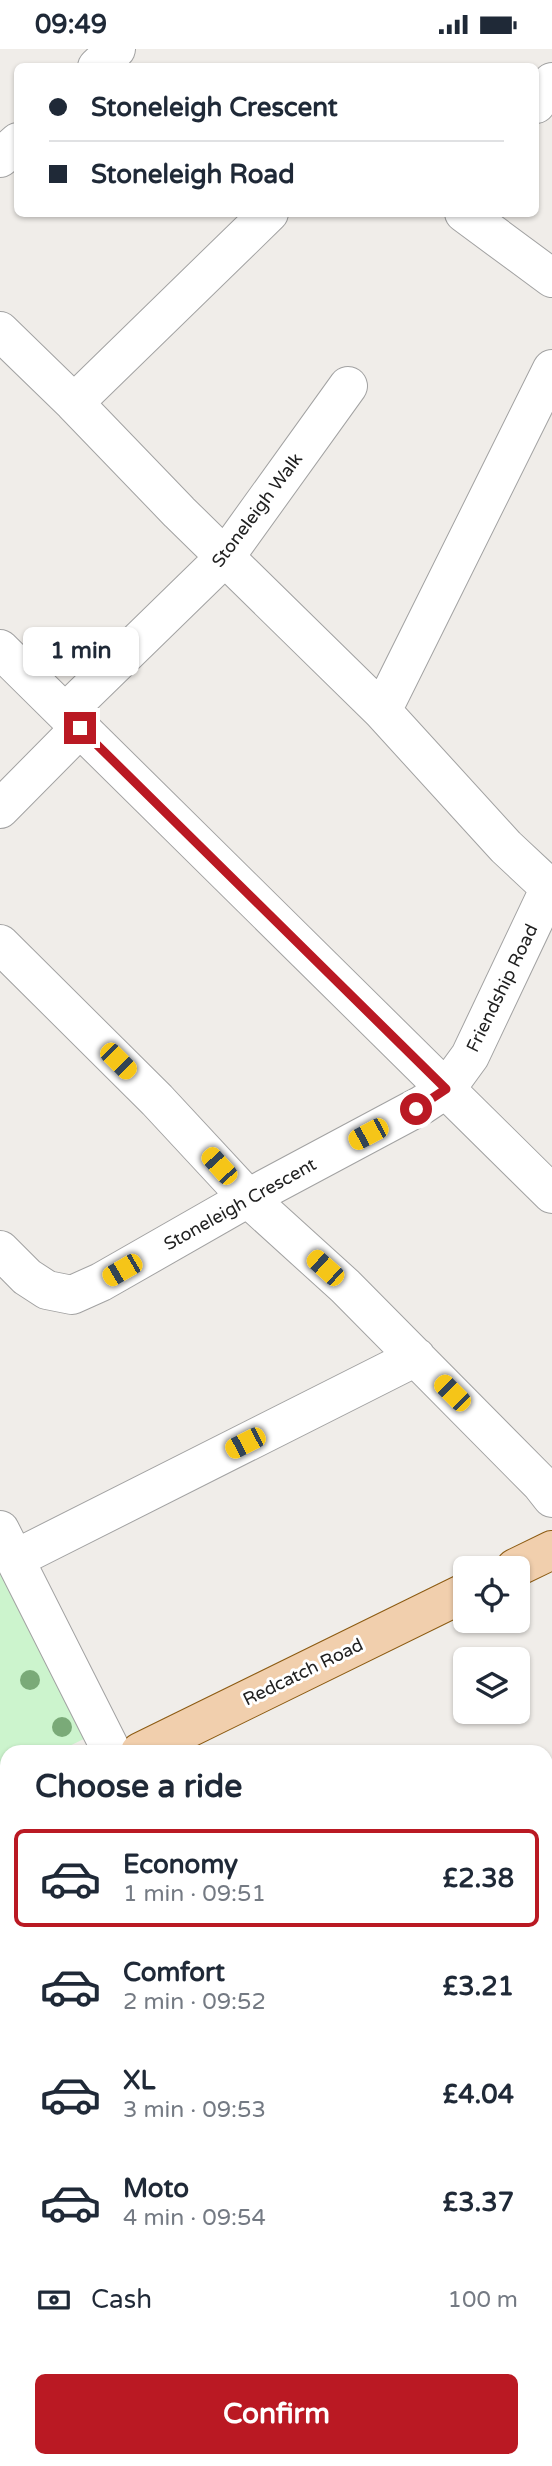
<!DOCTYPE html>
<html lang="en">
<head>
<meta charset="utf-8">
<style>
	:root { --surface:#fff; --page:#f2f2f3; --text:#1f2937; --muted:#747a83; --line:#e0e1e3; --accent:#ba1923 }
	body { margin:0; font-family:"Varela Round",sans-serif; background:var(--page); color:var(--text); height:100vh; display:flex; flex-direction:column; font-size:26px; white-space:nowrap }
	* { box-sizing:border-box; margin:0 }
	p { font-size:23px; color:var(--muted) }
	.icon { flex:none; width:38px; height:38px; fill:none; stroke:currentColor; stroke-width:2; stroke-linecap:round; stroke-linejoin:round }
	.map { position:relative; flex:1; overflow:hidden }
	.sheet { position:absolute; left:0px; top:1696px; width:553px; height:723px; display:flex; flex-direction:column; background:var(--surface); border-radius:21px 21px 0 0; box-shadow:0 2px 5px #0004 }
	.sheet>* { flex:none }
	.guide { position:absolute; left:14px; top:14px; width:525px; height:154px; border-radius:10px; box-shadow:0 2px 5px #0004; display:grid; align-content:center; height:154px; padding:0 35px; background:var(--surface) }
	.tools { position:absolute; left:453px; top:1507px; display:grid; gap:14px }
	.tools a { display:grid; place-items:center; width:77px; height:77px; border-radius:10px; background:var(--surface); box-shadow:0 2px 5px #0004; font-size:35px }
	.end { position:absolute; width:32px; height:32px; margin:-16px; border:9px solid #ba1923; background:#fff; box-shadow:0 0 0 4px #fff }
	.from { border-radius:50% }
	.bubble { position:absolute; height:49px; border-radius:10px; background:var(--surface); box-shadow:0 2px 5px #0004; font-size:23px; font-weight:700; line-height:49px; text-align:center }
	.car { position:absolute; width:21px; height:42px; margin:-21px -10px; border-radius:9px; box-shadow:0 0 5px 2px #0007; background:linear-gradient(#f5c518 24%,#345 0 40%,#f5c518 0 76%,#345 0 86%,#f5c518 0) }
	.guide b { display:flex; align-items:center; gap:24px; height:66px; font-size:26px }
	.guide b+b { border-top:2px solid var(--line) }
	.guide i { width:18px; height:18px; background:var(--text) }
	ul { padding:0; list-style:none }
	li { display:flex; align-items:center; gap:21px; height:98px; margin:0 14px 10px; padding:0 21px; border:4px solid transparent; border-radius:10px }
	li div { flex:1 }
	li b { display:block; font-size:26px }
	li em { font-style:normal; font-weight:700 }
	li.current { border-color:var(--accent) }
	li>.icon { width:63px; height:63px; stroke-width:1.5 }
	h2 { padding:0 35px; font-size:32px; line-height:84px }
	.pay { display:flex; align-items:center; gap:18px; height:77px; padding:0 35px; font-size:26px }
	.pay p { margin-inline-start:auto }
	.action { display:flex; gap:14px; margin-top:auto; padding:14px 35px }
	.action a { flex:1; height:80px; border-radius:10px; background:var(--accent); color:#fff; font-size:28px; font-weight:700; line-height:80px; text-align:center }
	.status { display:flex; justify-content:space-between; align-items:center; height:49px; padding:0 35px; background:var(--surface); direction:ltr }
	.status svg { height:19px; fill:currentColor }
	.map>svg:first-child { display:block }
</style>
</head>
<body>
<div class="status"><b>09:49</b><svg viewBox="0 0 49 12"><path d="M0 12V9h3v3zM5 12V6h3v6zM10 12V3h3v9zM15 12V0h3v12zM26 1h20v11H26zM47 4h2v5h-2z"/></svg></div>
<div class="map">
<svg width="552" height="2417" viewBox="0 0 552 2417">
	<rect width="100%" height="100%" fill="#f0ede9"/>
	<path fill="#ccf4cd" d="M0,1500l92,186 -35,17h-50v24l-7,3z"/>
	<g fill="none" stroke-linecap="round" stroke-linejoin="round">
		<g stroke="#a2a2a2" stroke-width="40">
			<path id="minor" d="M97,18l19,-18
				M536,55l16,-22
				M0,109l18,-16
				M269,164l-195,190 105,109 203,199 124,136 46,43
				M464,164l88,65
				M0,282l74,72
				M0,600l552,545
				M382,662l170,-342
				M65,664l160,-156 123,-171
				M0,760l80,-81
				M0,895l157,156 91,98 97,88 196,198 11,14
				M0,1201l27,27 20,13 25,5 29,-13 147,-84 174,-93 24,-16 24,-33 82,-173
				M0,1481l112,222
				M15,1510l401,-202
				M546,1737l6,-3
				M546,1919l6,-15
				M0,2002l7,-3
				M546,2098l6,3
				M0,2134l7,-15
				M0,2337l7,3
				M546,2370l6,3
				M95,2417l2,-5
				M335,2417l2,-5"/>
		</g>
		<g stroke="#8c5b12" stroke-width="40">
			<path id="major" d="M515,1519l37,-18
				M140,1703l326,-160
				M0,1770l7,-3"/>
		</g>
		<use href="#minor" stroke="#fff" stroke-width="38"/>
		<use href="#major" stroke="#f1cfad" stroke-width="38"/>
	</g>
	<g fill="#7aaa78">
		<circle cx="30" cy="1631" r="10"/>
		<circle cx="62" cy="1678" r="10"/>
	</g>
	<g fill="none" stroke-linecap="round" stroke-linejoin="round">
		<path stroke="#ba1923" stroke-width="9" d="M80,679l366,361 -30,20"/>
	</g>
	<g text-anchor="middle" stroke-width="6" stroke-linejoin="round" paint-order="stroke">
		<g font-size="18" fill="#212121" stroke="#fff">
			<text transform="translate(257 461) rotate(-53)" y="6">Stoneleigh Walk</text>
			<text transform="translate(502 939) rotate(-64)" y="6">Friendship Road</text>
			<text transform="translate(240 1155) rotate(-29)" y="6">Stoneleigh Crescent</text>
			<text transform="translate(303 1623) rotate(-26)" y="6">Redcatch Road</text>
		</g>
	</g>
</svg>
<div class="tools">
<a><svg class="icon" aria-label="locate" viewBox="0 0 24 24"><circle cx="12" cy="12" r="6"/><path d="M12 2v4M12 18v4M2 12h4M18 12h4"/></svg></a>
<a><svg class="icon" aria-label="layers" viewBox="0 0 24 24"><path d="M12 4l9 5-9 5-9-5zM3 14l9 5 9-5"/></svg></a>
</div>
<i class="end from" style="left:416px;top:1060px"></i>
<i class="end" style="left:80px;top:679px"></i>
<div class="bubble" style="left:23px;top:578px;width:116px">1 min</div>
<i class="car" style="left:118px;top:1012px;rotate:135deg"></i>
<i class="car" style="left:368px;top:1085px;rotate:242deg"></i>
<i class="car" style="left:219px;top:1117px;rotate:318deg"></i>
<i class="car" style="left:325px;top:1219px;rotate:312deg"></i>
<i class="car" style="left:122px;top:1221px;rotate:240deg"></i>
<i class="car" style="left:452px;top:1344px;rotate:315deg"></i>
<i class="car" style="left:245px;top:1394px;rotate:243deg"></i>
<div class="guide">
<b><i class="from"></i>Stoneleigh Crescent</b>
<b><i></i>Stoneleigh Road</b>
</div>
<section class="sheet">
<h2>Choose a ride</h2>
<ul>
<li class="current"><svg class="icon" aria-label="car" viewBox="0 0 24 24"><path d="M5 17H2v-5l4-1 3-4h7l3 4 3 1v5h-3M9 17h6M6 11h13"/><circle cx="7" cy="17" r="2"/><circle cx="17" cy="17" r="2"/></svg><div><b>Economy</b><p>1 min · 09:51</p></div><em>£2.38</em></li>
<li><svg class="icon" aria-label="car" viewBox="0 0 24 24"><path d="M5 17H2v-5l4-1 3-4h7l3 4 3 1v5h-3M9 17h6M6 11h13"/><circle cx="7" cy="17" r="2"/><circle cx="17" cy="17" r="2"/></svg><div><b>Comfort</b><p>2 min · 09:52</p></div><em>£3.21</em></li>
<li><svg class="icon" aria-label="car" viewBox="0 0 24 24"><path d="M5 17H2v-5l4-1 3-4h7l3 4 3 1v5h-3M9 17h6M6 11h13"/><circle cx="7" cy="17" r="2"/><circle cx="17" cy="17" r="2"/></svg><div><b>XL</b><p>3 min · 09:53</p></div><em>£4.04</em></li>
<li><svg class="icon" aria-label="car" viewBox="0 0 24 24"><path d="M5 17H2v-5l4-1 3-4h7l3 4 3 1v5h-3M9 17h6M6 11h13"/><circle cx="7" cy="17" r="2"/><circle cx="17" cy="17" r="2"/></svg><div><b>Moto</b><p>4 min · 09:54</p></div><em>£3.37</em></li>
</ul>
<div class="pay"><svg class="icon" aria-label="cash" viewBox="0 0 24 24"><path d="M3 7h18v10H3z"/><circle cx="12" cy="12" r="2"/></svg>Cash<p>100 m</p></div>
<div class="action"><a>Confirm</a></div>
</section>
</div>
</body>
</html>
